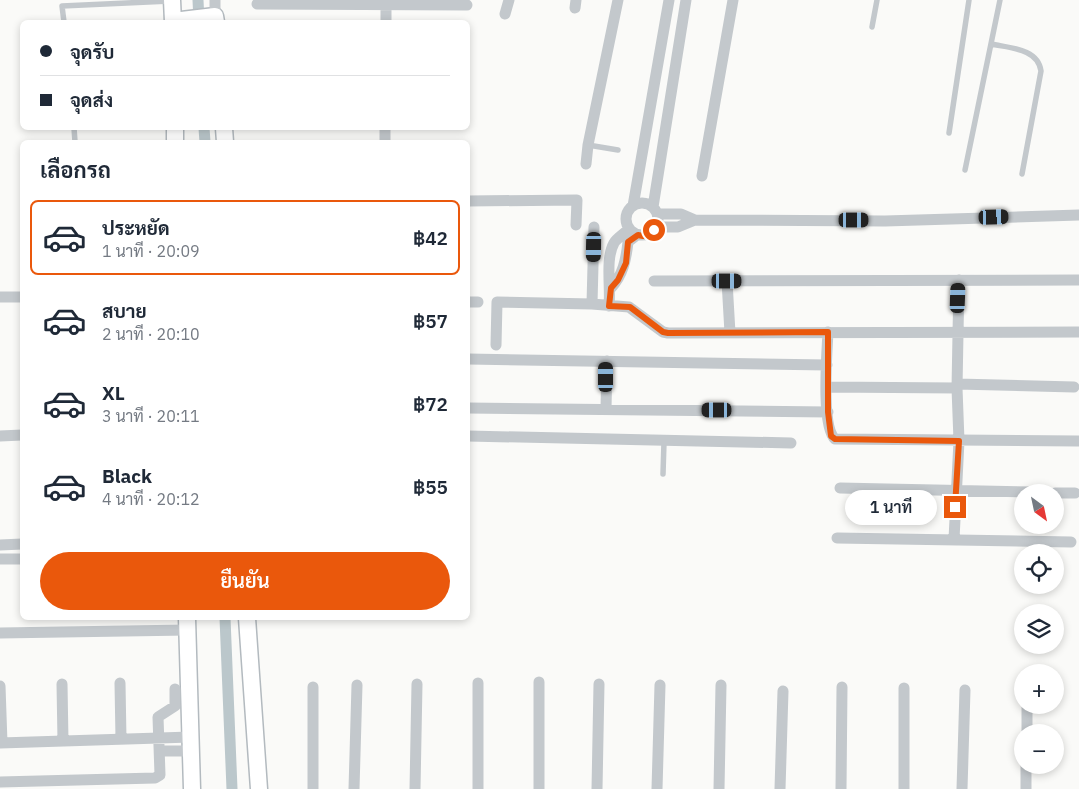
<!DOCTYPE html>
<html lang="th">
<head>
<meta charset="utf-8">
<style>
	:root { --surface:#fff; --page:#f2f2f3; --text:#1f2937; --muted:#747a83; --line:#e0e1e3; --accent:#ea580c }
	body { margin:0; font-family:"IBM Plex Sans",Sarabun,sans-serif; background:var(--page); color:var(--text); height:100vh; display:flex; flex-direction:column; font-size:19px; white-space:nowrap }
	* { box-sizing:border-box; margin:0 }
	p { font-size:16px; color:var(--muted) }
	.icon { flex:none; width:28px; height:28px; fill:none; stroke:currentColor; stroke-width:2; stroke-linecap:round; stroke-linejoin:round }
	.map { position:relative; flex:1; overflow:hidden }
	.sheet { position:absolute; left:20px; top:140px; width:450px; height:480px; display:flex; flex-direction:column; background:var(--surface); border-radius:8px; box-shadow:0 2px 8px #0003 }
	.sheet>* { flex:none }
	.banner { position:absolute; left:20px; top:20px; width:450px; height:110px; border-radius:8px; box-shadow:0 2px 8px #0003; display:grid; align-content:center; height:110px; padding:0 20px; background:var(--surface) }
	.needle { width:32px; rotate:147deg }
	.fabs { position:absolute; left:1014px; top:484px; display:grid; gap:10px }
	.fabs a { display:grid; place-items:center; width:50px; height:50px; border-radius:50%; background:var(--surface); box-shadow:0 2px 8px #0003; font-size:25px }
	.end { position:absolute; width:22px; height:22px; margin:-11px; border:6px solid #ea580c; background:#fff; box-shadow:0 0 0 2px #fff }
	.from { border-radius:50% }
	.bubble { position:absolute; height:35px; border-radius:18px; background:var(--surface); box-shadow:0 2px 8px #0003; font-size:16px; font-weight:600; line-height:35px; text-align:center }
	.car { position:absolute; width:15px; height:30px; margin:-15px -8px; border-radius:6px; box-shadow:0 0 4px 1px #0007; background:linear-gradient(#222 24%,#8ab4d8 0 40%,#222 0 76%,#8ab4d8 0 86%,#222 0) }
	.banner b { display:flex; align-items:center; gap:18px; height:48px; font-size:19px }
	.banner b+b { border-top:1px solid var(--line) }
	.banner i { width:12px; height:12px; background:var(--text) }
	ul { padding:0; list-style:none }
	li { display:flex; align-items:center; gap:15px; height:75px; margin:0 10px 8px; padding:0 10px; border:2px solid transparent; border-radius:8px }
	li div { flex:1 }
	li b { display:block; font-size:19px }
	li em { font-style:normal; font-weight:600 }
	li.on { border-color:var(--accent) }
	li>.icon { width:45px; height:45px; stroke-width:1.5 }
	h2 { padding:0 20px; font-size:22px; line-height:60px }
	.button { display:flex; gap:10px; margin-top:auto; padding:10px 20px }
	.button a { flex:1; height:58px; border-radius:30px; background:var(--accent); color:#fff; font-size:20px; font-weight:600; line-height:58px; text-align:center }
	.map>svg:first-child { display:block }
</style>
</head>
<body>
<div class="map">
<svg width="1079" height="789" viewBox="0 0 1079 789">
	<rect width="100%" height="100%" fill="#fafaf8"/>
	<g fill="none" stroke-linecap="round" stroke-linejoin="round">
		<path stroke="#bbc7cb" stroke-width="11" d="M198,0l1,22
			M204,128l1,14
			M225,618l7,171"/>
		<g stroke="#b3babf" stroke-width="19">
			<path id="secondary" d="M172,0l1,22
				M173,21l42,-5 1,6
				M175,128v14
				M224,128l1,14
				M187,618l5,171
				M247,618l12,171"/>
		</g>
		<path stroke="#c3c8cc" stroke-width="5.5" d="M64,22l-2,-16 108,-5
			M872,27l5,-27
			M991,44c18,4 47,4 50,27l-19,103
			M74,128l1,14
			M949,133l20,-133
			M588,145l30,5
			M965,170l35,-170
			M663,474l1,-32"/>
		<path stroke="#c3c8cc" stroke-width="11" d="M215,0v16
			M257,4l210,1
			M575,8l1,-8
			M505,14l4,-14
			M386,22v-22
			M385,142v-14
			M586,164l2,-19 30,-145
			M702,176l31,-176
			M468,201l109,-1 -1,25
			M626 219a16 16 0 1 1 32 0a16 16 0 1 1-32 0Z
			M633,206l36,-206
			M653,207l33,-207
			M658,214h23l14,6 190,1 194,-6
			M594,227l-2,77 37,3 34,25 5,1 411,-1
			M656,227h22l17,-7
			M654,281l425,-1
			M727,281l3,52
			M611,288c12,-13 15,-28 17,-46l9,-7
			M0,297h22
			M468,302h10
			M609,306c2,-18 -4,-47 5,-63 3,-5 10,-9 15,-14
			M828,332c-1,20 -7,95 7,107l243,2
			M496,345l1,-43 95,2
			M468,359l359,6
			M957,384l117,3
			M827,387l130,1
			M468,408l360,4
			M606,409l1,-48
			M0,436l22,-1
			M468,436l323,7
			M840,488l193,4
			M1055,493h20
			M837,538l234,4
			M954,539l5,-98 -2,-53 2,-108
			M0,545l22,-1
			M0,559h22
			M0,633l188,-3
			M539,682v107
			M120,683l1,56
			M62,684l1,57
			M0,686l2,57
			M1027,732v-27
			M0,743l191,-6
			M160,751h31
			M0,782l155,-4 5,-3 -2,-58 17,-11v-17
			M313,789v-102
			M354,789l3,-104
			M415,789l2,-105
			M478,789v-106
			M597,789l2,-105
			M657,789l3,-104
			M719,789l2,-104
			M780,789l3,-98
			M841,789l1,-102
			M904,789v-101
			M962,789l3,-99
			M1026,789v-24"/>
		<use href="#secondary" stroke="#fff" stroke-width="16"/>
	</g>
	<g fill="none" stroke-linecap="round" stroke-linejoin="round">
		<path stroke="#ea580c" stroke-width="6" d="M654,230l-11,6 -5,-1 -10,7 -2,21 -8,17 -7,8 -2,18 21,1 33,25 5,1 160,-1v80l3,24 4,3 124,2 -4,66"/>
	</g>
</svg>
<div class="fabs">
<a><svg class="needle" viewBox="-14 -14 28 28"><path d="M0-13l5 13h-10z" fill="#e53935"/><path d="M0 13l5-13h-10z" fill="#747a83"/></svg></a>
<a><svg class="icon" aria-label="locate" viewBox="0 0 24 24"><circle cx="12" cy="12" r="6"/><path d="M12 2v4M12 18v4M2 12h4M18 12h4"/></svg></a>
<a><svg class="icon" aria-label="layers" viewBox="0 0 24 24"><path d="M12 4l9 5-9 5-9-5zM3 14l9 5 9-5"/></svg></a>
<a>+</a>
<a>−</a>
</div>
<i class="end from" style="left:654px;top:230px"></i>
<i class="end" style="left:955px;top:507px"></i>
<div class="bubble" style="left:845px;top:490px;width:92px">1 นาที</div>
<i class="car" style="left:994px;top:217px;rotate:88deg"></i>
<i class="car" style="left:854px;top:220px;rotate:90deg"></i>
<i class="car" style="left:594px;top:247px;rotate:181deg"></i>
<i class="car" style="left:727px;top:281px;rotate:90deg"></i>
<i class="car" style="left:958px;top:298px;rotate:2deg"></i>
<i class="car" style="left:606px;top:377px;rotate:0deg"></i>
<i class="car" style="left:717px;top:410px;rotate:270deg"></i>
<div class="banner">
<b><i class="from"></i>จุดรับ</b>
<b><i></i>จุดส่ง</b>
</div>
<section class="sheet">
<h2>เลือกรถ</h2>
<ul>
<li class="on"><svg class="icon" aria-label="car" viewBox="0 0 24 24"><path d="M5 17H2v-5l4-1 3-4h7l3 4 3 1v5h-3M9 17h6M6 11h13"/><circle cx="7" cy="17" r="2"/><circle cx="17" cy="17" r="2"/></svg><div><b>ประหยัด</b><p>1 นาที · 20:09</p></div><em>฿42</em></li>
<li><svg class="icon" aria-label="car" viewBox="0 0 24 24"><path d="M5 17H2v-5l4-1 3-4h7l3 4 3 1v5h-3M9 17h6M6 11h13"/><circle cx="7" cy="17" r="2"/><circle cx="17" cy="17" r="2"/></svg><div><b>สบาย</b><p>2 นาที · 20:10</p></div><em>฿57</em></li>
<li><svg class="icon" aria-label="car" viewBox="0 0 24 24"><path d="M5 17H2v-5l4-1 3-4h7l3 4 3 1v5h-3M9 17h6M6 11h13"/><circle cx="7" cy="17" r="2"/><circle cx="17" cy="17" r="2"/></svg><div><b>XL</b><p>3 นาที · 20:11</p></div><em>฿72</em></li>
<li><svg class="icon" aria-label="car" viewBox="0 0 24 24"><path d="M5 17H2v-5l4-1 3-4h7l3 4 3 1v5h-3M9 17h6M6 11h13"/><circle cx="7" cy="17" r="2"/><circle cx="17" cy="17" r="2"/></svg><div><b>Black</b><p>4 นาที · 20:12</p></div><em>฿55</em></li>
</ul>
<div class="button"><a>ยืนยัน</a></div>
</section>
</div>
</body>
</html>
